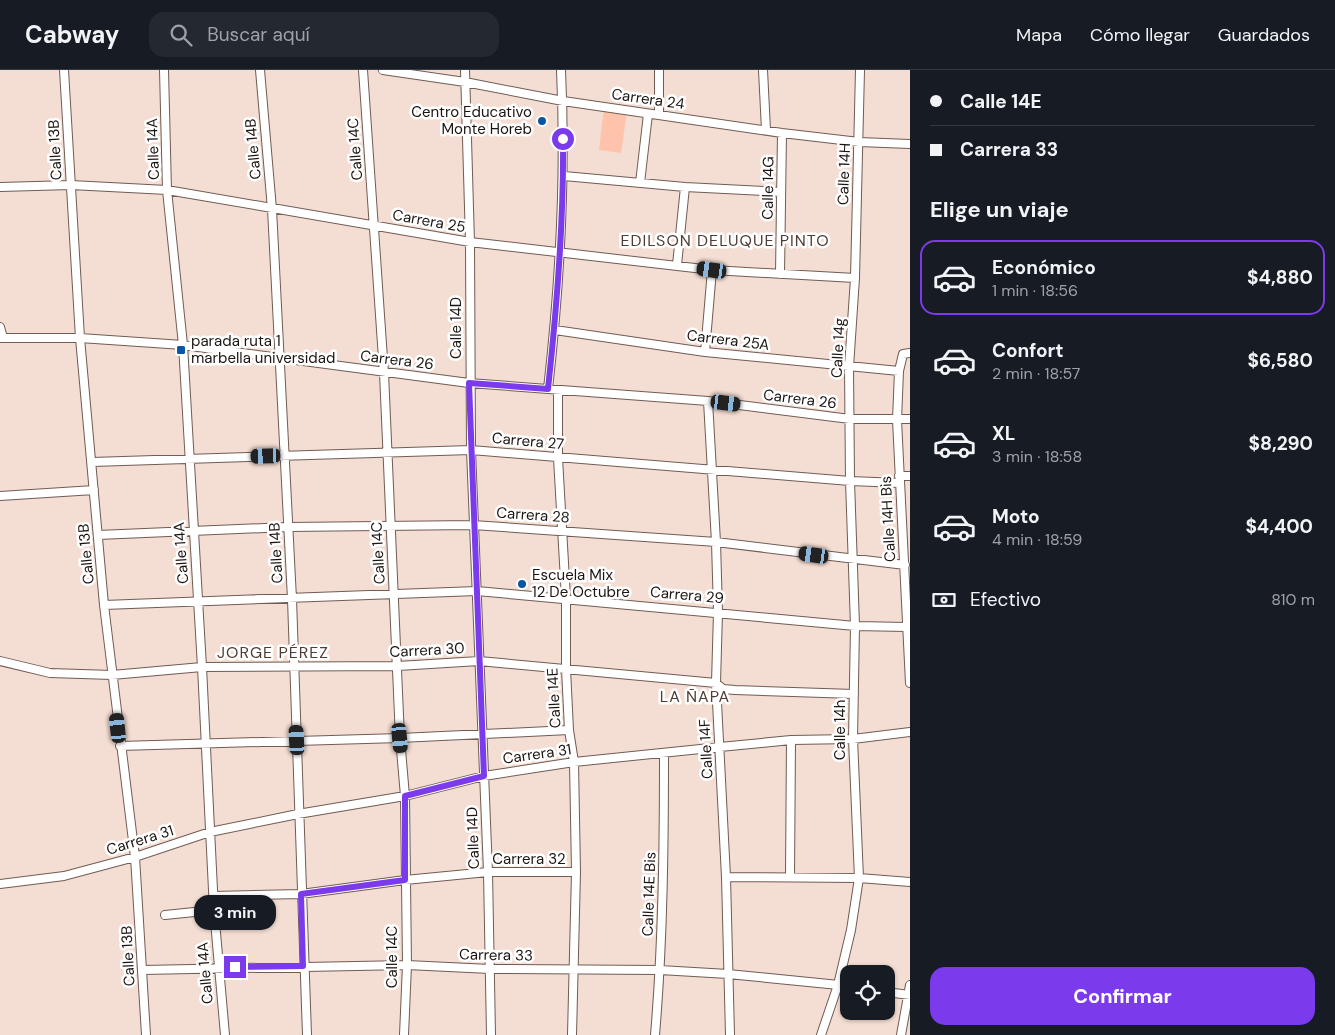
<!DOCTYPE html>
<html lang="es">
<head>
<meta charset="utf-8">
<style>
	:root { --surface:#171b24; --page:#242831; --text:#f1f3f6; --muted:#9ea1a6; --line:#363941; --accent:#7c3aed }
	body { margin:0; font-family:"DM Sans",sans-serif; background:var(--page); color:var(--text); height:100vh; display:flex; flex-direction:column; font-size:19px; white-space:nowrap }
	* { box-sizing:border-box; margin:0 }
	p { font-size:16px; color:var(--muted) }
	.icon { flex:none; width:28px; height:28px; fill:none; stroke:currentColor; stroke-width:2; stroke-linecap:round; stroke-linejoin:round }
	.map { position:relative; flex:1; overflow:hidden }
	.panel { display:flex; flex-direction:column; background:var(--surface); width:425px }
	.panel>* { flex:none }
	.banner { display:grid; align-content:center; height:110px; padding:0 20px; background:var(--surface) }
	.fabs { position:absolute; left:840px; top:895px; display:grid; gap:10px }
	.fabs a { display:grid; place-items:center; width:55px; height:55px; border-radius:10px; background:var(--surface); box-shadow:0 1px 4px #0004; font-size:25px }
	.end { position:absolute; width:22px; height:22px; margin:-11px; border:6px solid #7c3aed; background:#fff; box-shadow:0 0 0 2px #fff }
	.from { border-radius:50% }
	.bubble { position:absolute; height:35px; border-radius:15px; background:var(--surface); box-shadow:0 1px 4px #0004; font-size:16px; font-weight:700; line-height:35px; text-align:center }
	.car { position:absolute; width:15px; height:30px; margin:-15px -8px; border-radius:6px; box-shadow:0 0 4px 1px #0007; background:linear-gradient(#222 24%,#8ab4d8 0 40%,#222 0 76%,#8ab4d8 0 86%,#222 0) }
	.banner b { display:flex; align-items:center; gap:18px; height:48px; font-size:19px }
	.banner b+b { border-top:1px solid var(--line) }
	.banner i { width:12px; height:12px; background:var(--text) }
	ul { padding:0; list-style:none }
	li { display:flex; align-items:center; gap:15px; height:75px; margin:0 10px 8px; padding:0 10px; border:2px solid transparent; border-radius:15px }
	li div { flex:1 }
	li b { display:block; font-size:19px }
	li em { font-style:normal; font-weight:700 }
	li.selected { border-color:var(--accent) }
	li>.icon { width:45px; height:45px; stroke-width:1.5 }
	h2 { padding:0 20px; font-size:22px; line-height:60px }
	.pay { display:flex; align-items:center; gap:12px; height:55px; padding:0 20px; font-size:19px }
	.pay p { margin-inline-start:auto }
	.action { display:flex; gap:10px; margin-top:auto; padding:10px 20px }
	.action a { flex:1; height:58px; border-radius:15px; background:var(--accent); color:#fff; font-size:20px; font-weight:700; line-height:58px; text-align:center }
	header { display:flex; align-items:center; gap:30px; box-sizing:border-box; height:70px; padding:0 25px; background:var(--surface); border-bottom:1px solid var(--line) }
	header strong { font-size:24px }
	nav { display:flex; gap:28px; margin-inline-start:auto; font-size:18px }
	.search { width:350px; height:45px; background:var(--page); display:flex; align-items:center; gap:12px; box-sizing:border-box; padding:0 18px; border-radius:15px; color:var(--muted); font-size:19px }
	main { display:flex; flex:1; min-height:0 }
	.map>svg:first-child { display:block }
</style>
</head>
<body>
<header>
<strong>Cabway</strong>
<div class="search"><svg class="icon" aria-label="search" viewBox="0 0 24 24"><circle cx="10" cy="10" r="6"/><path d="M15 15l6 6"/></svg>Buscar aquí</div>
<nav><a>Mapa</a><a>Cómo llegar</a><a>Guardados</a></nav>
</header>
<main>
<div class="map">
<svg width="910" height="965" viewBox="0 0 910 965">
	<rect width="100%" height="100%" fill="#f4ddd3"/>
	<path fill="#fec3aa" d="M604,38l23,3 -6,42 -22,-3z"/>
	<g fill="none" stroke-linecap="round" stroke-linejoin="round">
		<g stroke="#705c54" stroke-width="10">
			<path id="street" d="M64,0l16,268 24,267 31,252 11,178
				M164,0l3,120 16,155 19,322 12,243 11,125
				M260,0l12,139 20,390 15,436
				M363,0l21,303 16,365 5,58 2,169 -3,70
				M383,0l82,12 98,19 219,32 77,9 51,2
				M465,0l5,172 1,208 17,422 3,163
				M659,0v45
				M763,0l3,60
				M564,106l121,11 96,5
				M640,113l8,-69
				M0,117l71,-2 96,5 303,52 242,28 143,8
				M677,195l8,-78
				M780,204l2,-141
				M0,257l3,11
				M555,260l150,22 194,19
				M0,268h80l103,7 286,38 239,18 142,18h60
				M705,282l7,-82
				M910,283l-7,1 -4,17 -2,49 13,263
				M548,319c12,-106 18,-213 13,-319
				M558,320v68l8,140v71l3,61 5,32 2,110 -4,163
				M708,331l8,141 2,70 -2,71 10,194 4,158
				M92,392l379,-12 379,31 50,2
				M899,406h11
				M0,426l94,-6
				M98,465l190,-8 185,-2 243,17 189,23
				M104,535l373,-14 378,35 52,1
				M0,591l50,12 62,2 90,-8 196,-1 81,-5 237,22 7,6 12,1 119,4
				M120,676l280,-8 169,-8
				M726,807l133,1 51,4
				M790,807l1,-137
				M0,814l64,-8 71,-19 75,-25 88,-18 107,-18 79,-20 90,-14 146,-15 71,-7 62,-1 57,-7
				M213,826l88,-2 104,-14 83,-8h88
				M165,845l49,-5
				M142,900l265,-5 83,4 170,1 68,4 121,12
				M886,922l24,3
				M655,965c8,-94 9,-188 9,-282
				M821,965l17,-50 13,-55 8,-52 -6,-139 2,-113 -5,-145 -1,-114 6,-89 5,-208
				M901,965l9,-50"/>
		</g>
		<use href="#street" stroke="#fff" stroke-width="8"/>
	</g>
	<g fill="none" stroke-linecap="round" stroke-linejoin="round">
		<path stroke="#7c3aed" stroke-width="6" d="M235,897l68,-1 -2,-72 104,-14v-84l79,-20 -15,-393 79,6c9,-83 16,-167 15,-250"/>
	</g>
	<g fill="#0856a5" stroke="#fff" stroke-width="2">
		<circle cx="542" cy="51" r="5"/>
		<rect x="176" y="275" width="10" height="10" rx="2.5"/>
		<circle cx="522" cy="514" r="5"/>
	</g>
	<g text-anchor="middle" stroke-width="5" stroke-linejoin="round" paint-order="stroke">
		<g font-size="15" fill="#1c1411" stroke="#fff">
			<text transform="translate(648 29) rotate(8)" y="5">Carrera 24</text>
			<text transform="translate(153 79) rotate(-92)" y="5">Calle 14A</text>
			<text transform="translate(253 79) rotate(-95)" y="5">Calle 14B</text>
			<text transform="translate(355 79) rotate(-94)" y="5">Calle 14C</text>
			<text transform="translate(55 80) rotate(-93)" y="5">Calle 13B</text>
			<text transform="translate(844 104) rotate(-88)" y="5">Calle 14H</text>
			<text transform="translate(768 118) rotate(-89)" y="5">Calle 14G</text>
			<text transform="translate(429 151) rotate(10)" y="5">Carrera 25</text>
			<text transform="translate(456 258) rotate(-90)" y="5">Calle 14D</text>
			<text transform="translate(728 270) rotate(7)" y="5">Carrera 25A</text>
			<text transform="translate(838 278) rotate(-87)" y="5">Calle 14g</text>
			<text transform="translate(397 290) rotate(7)" y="5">Carrera 26</text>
			<text transform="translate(800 329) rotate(7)" y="5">Carrera 26</text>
			<text transform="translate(528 371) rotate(5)" y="5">Carrera 27</text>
			<text transform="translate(533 445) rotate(4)" y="5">Carrera 28</text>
			<text transform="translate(888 449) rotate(-93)" y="5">Calle 14H Bis</text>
			<text transform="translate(181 483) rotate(-94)" y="5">Calle 14A</text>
			<text transform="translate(276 483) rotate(-93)" y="5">Calle 14B</text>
			<text transform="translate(378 483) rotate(-93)" y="5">Calle 14C</text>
			<text transform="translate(86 484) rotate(-95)" y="5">Calle 13B</text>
			<text transform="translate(687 525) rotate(5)" y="5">Carrera 29</text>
			<text transform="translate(427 580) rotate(-3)" y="5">Carrera 30</text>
			<text transform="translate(554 628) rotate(-93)" y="5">Calle 14E</text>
			<text transform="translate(840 660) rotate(-90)" y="5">Calle 14h</text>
			<text transform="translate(706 679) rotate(-93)" y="5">Calle 14F</text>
			<text transform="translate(537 684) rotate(-8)" y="5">Carrera 31</text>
			<text transform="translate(473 768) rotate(-92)" y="5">Calle 14D</text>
			<text transform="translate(140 770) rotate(-17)" y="5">Carrera 31</text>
			<text x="529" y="794">Carrera 32</text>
			<text transform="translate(649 824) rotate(-88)" y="5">Calle 14E Bis</text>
			<text transform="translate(496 885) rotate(1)" y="5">Carrera 33</text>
			<text transform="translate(128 886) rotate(-93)" y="5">Calle 13B</text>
			<text transform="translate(392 887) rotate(-90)" y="5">Calle 14C</text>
			<text transform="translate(205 903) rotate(-95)" y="5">Calle 14A</text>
		</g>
		<g font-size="15" fill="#1c1411" stroke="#fff" text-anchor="start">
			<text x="532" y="47" text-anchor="end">Centro Educativo<tspan x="532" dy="17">Monte Horeb</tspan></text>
			<text x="191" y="276">parada ruta 1<tspan x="191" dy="17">marbella universidad</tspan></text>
			<text x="532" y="510">Escuela Mix<tspan x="532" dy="17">12 De Octubre</tspan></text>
		</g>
		<g font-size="16" letter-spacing="1" fill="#4f3d35" stroke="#fff">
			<text x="725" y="176">EDILSON DELUQUE PINTO</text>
			<text x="273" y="588">JORGE PÉREZ</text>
			<text x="695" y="632">LA ÑAPA</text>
		</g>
	</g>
</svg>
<div class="fabs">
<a><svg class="icon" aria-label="locate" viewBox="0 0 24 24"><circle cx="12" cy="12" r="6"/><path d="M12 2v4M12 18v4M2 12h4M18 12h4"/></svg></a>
</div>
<i class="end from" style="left:563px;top:69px"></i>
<i class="end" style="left:235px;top:897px"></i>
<div class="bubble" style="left:194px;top:825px;width:82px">3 min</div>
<i class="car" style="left:712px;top:200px;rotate:278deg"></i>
<i class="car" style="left:726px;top:333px;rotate:97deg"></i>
<i class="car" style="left:266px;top:386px;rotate:268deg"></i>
<i class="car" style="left:814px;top:485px;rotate:278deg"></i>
<i class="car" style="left:118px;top:658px;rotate:354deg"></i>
<i class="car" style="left:400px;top:668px;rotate:175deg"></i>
<i class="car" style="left:297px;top:670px;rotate:357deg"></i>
</div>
<section class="panel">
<div class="banner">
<b><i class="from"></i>Calle 14E</b>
<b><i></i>Carrera 33</b>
</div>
<h2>Elige un viaje</h2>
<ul>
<li class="selected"><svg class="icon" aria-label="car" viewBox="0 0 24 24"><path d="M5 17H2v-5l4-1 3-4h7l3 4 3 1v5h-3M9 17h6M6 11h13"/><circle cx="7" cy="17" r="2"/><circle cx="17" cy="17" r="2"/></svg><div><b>Económico</b><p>1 min · 18:56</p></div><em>$4,880</em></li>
<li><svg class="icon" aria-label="car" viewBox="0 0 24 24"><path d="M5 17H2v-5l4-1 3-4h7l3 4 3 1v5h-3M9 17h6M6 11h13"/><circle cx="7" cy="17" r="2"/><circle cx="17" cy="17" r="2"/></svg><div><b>Confort</b><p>2 min · 18:57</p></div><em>$6,580</em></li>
<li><svg class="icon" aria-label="car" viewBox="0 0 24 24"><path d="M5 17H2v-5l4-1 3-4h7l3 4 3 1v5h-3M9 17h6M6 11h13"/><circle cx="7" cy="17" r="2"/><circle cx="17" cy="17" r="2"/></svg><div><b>XL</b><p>3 min · 18:58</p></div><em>$8,290</em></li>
<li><svg class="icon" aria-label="car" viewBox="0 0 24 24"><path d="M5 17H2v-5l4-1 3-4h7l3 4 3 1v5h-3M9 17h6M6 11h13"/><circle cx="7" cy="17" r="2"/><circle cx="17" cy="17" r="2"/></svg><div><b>Moto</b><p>4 min · 18:59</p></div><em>$4,400</em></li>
</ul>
<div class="pay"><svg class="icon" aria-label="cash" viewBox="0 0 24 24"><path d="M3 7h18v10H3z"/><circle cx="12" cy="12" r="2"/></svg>Efectivo<p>810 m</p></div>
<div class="action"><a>Confirmar</a></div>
</section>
</main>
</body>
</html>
